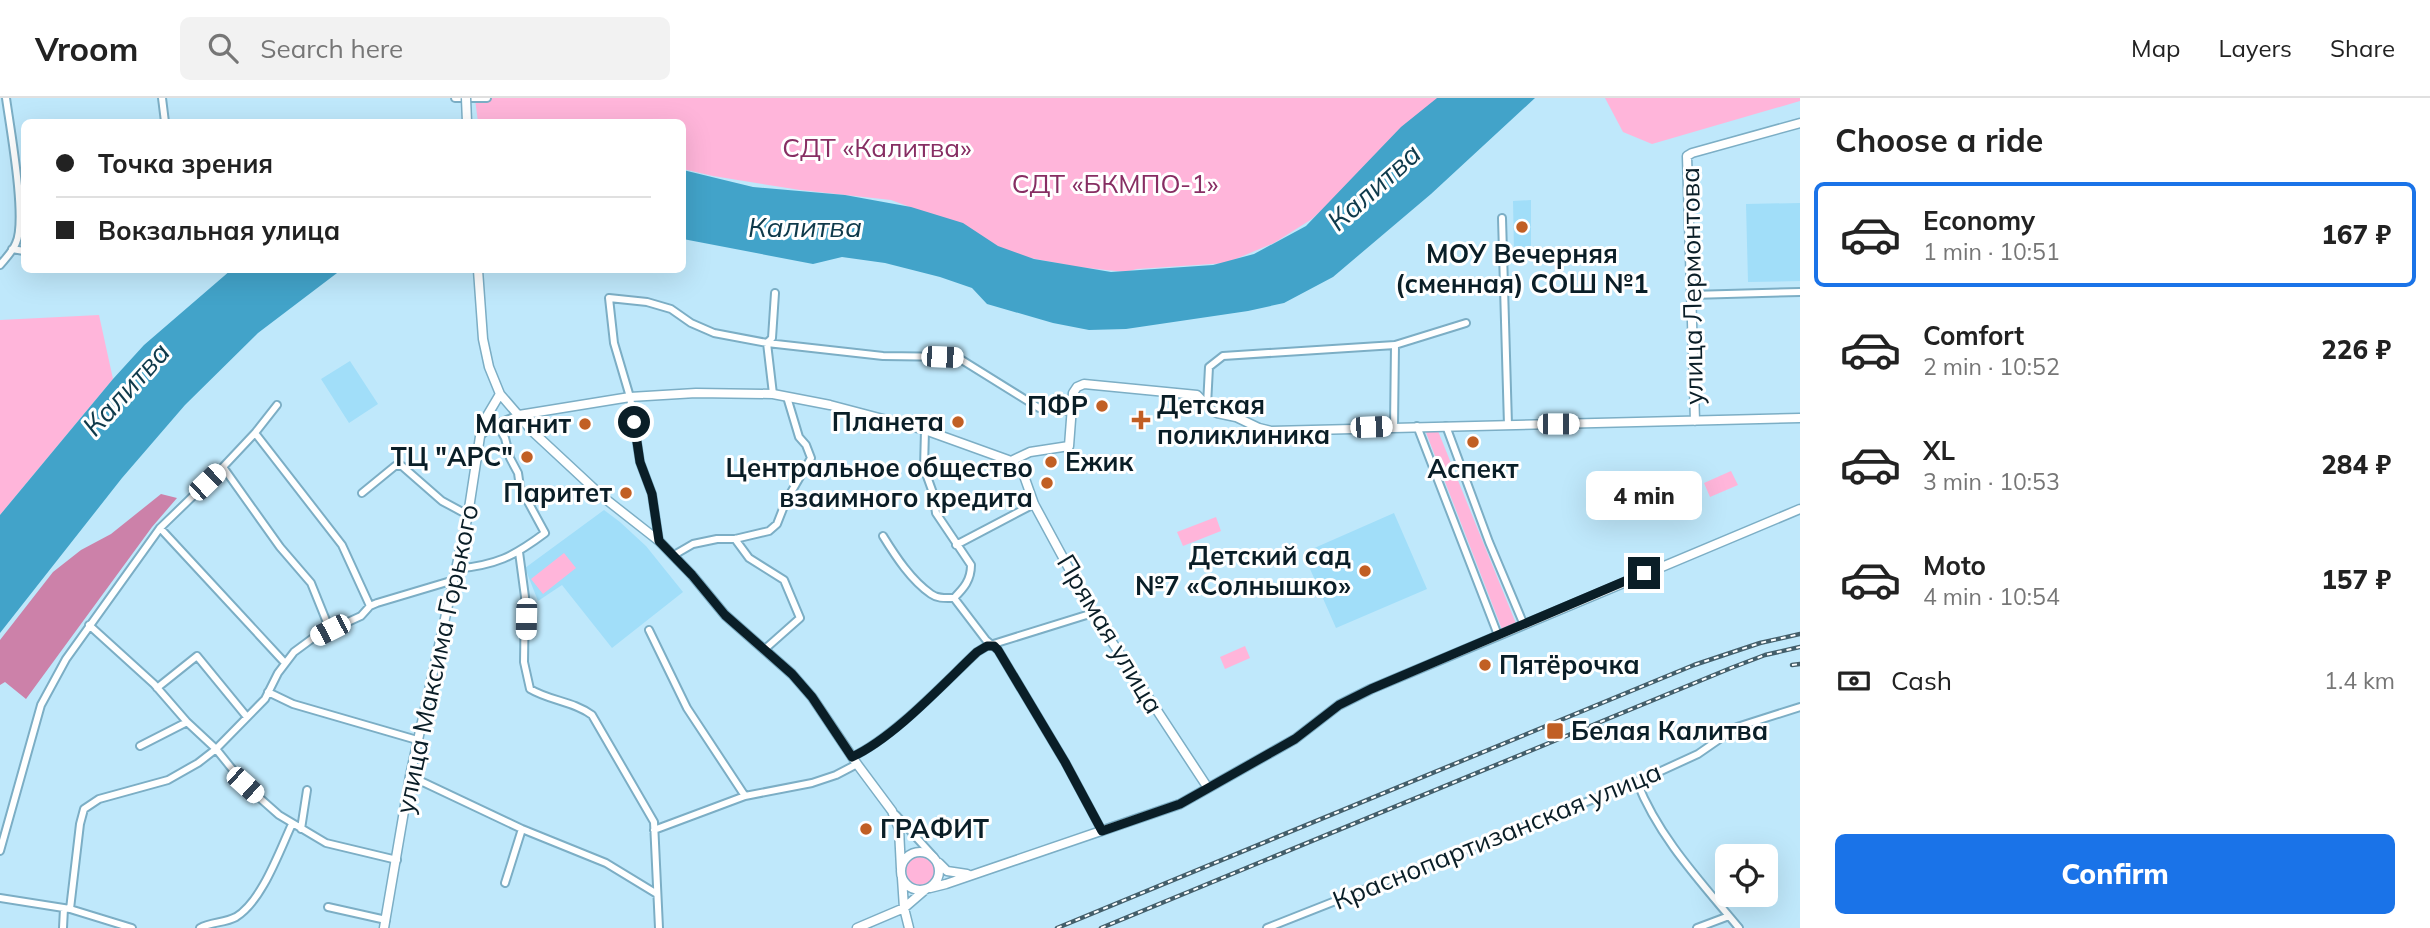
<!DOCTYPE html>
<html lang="en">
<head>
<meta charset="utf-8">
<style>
	:root { --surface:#fff; --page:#f2f2f2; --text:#222; --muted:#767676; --line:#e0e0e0; --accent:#1a73e8 }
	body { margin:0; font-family:Mulish,sans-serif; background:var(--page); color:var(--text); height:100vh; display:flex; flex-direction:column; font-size:26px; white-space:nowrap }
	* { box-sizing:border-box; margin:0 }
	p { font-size:23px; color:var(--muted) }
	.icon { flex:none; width:38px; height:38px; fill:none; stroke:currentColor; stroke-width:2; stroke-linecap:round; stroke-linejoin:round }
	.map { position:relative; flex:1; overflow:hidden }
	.drawer { display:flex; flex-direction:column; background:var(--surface); width:630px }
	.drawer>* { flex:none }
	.hud { position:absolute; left:21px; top:21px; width:665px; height:154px; border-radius:10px; box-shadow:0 7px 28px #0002; display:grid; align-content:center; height:154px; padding:0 35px; background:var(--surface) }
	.buttons { position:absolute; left:1715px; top:746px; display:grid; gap:14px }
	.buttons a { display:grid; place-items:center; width:63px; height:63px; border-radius:10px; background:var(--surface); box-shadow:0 7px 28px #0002; font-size:35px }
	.end { position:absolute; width:32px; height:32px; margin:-16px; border:9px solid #0a1e27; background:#fff; box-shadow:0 0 0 4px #fff }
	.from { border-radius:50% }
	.bubble { position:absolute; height:49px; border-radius:10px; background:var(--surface); box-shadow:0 7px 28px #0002; font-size:23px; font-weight:800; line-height:49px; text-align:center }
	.car { position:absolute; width:21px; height:42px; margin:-21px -10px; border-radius:9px; box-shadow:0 0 5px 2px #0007; background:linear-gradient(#fff 24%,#345 0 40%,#fff 0 76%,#345 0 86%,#fff 0) }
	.hud b { display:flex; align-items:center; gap:24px; height:66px; font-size:26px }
	.hud b+b { border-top:2px solid var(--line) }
	.hud i { width:18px; height:18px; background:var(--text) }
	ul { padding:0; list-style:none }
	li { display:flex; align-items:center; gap:21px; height:105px; margin:0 14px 10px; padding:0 21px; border:4px solid transparent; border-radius:10px }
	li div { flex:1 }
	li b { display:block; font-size:26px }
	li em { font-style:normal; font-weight:800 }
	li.active { border-color:var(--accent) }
	li>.icon { width:63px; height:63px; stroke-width:1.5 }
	h2 { padding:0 35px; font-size:32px; line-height:84px }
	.pay { display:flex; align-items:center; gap:18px; height:77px; padding:0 35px; font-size:26px }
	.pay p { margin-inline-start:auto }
	.button { display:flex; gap:14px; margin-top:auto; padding:14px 35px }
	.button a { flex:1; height:80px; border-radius:10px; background:var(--accent); color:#fff; font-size:28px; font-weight:800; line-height:80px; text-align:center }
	header { display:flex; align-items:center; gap:42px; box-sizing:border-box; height:98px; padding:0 35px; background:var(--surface); border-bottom:2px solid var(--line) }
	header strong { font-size:33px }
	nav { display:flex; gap:38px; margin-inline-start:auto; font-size:24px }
	.search { width:490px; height:63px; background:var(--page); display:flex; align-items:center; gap:18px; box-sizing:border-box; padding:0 24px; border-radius:10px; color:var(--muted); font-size:26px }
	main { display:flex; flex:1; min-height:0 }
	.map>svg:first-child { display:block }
</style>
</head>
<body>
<header>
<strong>Vroom</strong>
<div class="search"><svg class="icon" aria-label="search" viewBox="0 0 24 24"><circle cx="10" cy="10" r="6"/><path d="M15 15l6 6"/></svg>Search here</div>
<nav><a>Map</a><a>Layers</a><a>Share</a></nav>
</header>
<main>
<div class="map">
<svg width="1800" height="830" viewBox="0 0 1800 830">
	<rect width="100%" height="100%" fill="#bfe8fb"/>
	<path fill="#a1def9" d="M1531,102v53h-17l-1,-52z
		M1800,105v78l-52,1 -2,-78z
		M350,263l28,43 -29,19 -28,-44z
		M604,412l16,12 26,24 37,46 -71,56 -50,-63 -24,16 -13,-33z
		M1394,415l33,76 -91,39 -33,-75z"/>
	<path fill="#ffb5da" d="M487,0h954l-129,121 -38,24 -48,20 -89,6 -12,3 -47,-5 -58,-11 -43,-17 -48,-25 -38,-14 -91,-10 -87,-14 -30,-7 -1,-47h-204l-3,-23z
		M1605,0h195v3l-148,43 -29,-12z
		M99,217l14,64 -113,136v-195z
		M1425,332l13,1 79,195 -14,6z
		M1731,373l7,14 -28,12 -6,-14z
		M1216,419l5,14 -38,15 -6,-14z
		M564,455l12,15 -33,26 -12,-15z
		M1245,548l5,12 -25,11 -5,-12z
		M906 773a15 15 0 1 1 30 0a15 15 0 1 1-30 0Z"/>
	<path fill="#cc81a9" d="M161,396l16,4 -25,29 -126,172 -21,-17 -5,3v-45l53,-68 28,-22 30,-16z"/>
	<path fill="#42a3c9" d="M1437,0h98l-104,96 -98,83 -49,26 -36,8 -122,18 -37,1 -36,-7 -66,-19 -15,-16 -32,-11 -55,-14 -43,-6 -29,7 -130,-25v-69l70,17 92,8 66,12 52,16 35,23 36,13 77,13 102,-7 41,-11 52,-28 95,-99z
		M231,172h110l-83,63 -73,72 -63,73 -122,155v-118l113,-136 31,-34z"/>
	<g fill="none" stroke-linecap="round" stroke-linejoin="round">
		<g stroke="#7caec5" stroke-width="10">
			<path id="street" d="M162,0l3,24
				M455,0h32
				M1502,120l6,207
				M12,151l12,2
				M0,167c5,-6 13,-14 16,-22 11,-23 -6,-116 -10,-145
				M1691,197l109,-3
				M773,296l-6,-51 5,-5 3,-45
				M1207,307l2,-38 14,-11 172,-11 71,-22
				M1394,328l1,-81
				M1417,328l81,209
				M1446,328l43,116 35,83
				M925,332l-1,38 9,25 3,20 35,52c0,15 -7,23 -17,33
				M255,335l87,112 28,61
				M480,338l12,-10 27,-11
				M223,369l57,80 31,36 19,47
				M362,395l33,-27h7l40,35 26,14
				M160,430l125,135
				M883,438c13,21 28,44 48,58 7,5 15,4 23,4
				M735,441l14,19 35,22 16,38 -35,31
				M659,443l-7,-47 -12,-32 -10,-65 -16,-54 -5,-45 38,4 24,7 20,14 23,10 53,10 116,13 74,1 82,51h17l14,4
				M956,447l78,-41
				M519,454l6,45 -1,65 6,27c20,12 43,12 62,26l62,107 5,106
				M674,457l19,-11 24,-5h18l34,-8 8,-7 9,-23 25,-43 -5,-13 -7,-8 -12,-40
				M456,471c40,-4 57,-12 89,-36l-25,-46 -2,-14 -8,-15 -5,-20 -8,-14
				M954,500l32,42 12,10 67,112 37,69
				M89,527l65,59 33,38 29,27 29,36 34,30 47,28 71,17
				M649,532l38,78 58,88
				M157,590l40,-32 50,61
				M268,594l25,12 124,36
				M140,648l47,-24
				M852,659c42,-20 90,-72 125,-105l10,-6 106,-33
				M410,678l112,53 84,34 51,31
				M1637,684c22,56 64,100 102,146
				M896,717l38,42
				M301,731l6,-39
				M654,732l91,-34 67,-13 24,-8 21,-11
				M0,753l41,-146 25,-46 94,-131 63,-61 32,-34 22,-28
				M505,785l17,-54
				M0,800l70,11 62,19
				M328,809l58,13
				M70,811l10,-85 4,-15 15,-10 69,-19 30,-17 18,-14 49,-50 13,-26 16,-21 19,-14 48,-22 9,-10 7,-3 77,-23
				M63,830l1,-20
				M200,830c10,-6 25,-5 36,-11 26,-16 43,-65 56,-93
				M1267,830l370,-146 61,-28 39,-27 63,-20
				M1697,830l32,-12"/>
		</g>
		<g stroke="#7caec5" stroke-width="11">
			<path id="secondary" d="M478,172l5,69 6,28 11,27 32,37 71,66 56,44 33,34 33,40 67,59 20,23 45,67 35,47 7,18 2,40
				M519,317l111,-18 66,-4 77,1 57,11 95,25 86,31 12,12 11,31 59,109 115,175
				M1695,323l-8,-265 5,-3 108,-30
				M1011,363l19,-9 39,-6 4,-53 4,-6 7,-3 113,11 13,14 7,4 19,4 23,11 12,3 529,-13
				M901 773a19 19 0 1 1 38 0a19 19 0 1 1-38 0Z
				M939,765l8,8 20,3
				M902,780l2,30 5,20
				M930,790l16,-4 234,-80 115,-65 44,-34 32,-16 429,-180
				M384,830l26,-152 58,-261 13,-85 3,-9 16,-27
				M857,830l47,-20 22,-19"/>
		</g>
		<use href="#street" stroke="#fff" stroke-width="6"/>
		<use href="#secondary" stroke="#fff" stroke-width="8"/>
		<g stroke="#435e6a" stroke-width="4.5">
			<path id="rail" d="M1792,567l8,-1
				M1057,830l637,-263 66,-22 40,-9
				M1101,830l630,-260 34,-13 35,-8"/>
		</g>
		<use href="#rail" stroke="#fff" stroke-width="2" stroke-dasharray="5" stroke-linecap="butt"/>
		<g stroke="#7caec5" stroke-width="11" stroke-linecap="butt">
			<path id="secondary-bridge" d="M466,0l1,24"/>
		</g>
		<use href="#secondary-bridge" stroke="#fff" stroke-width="8"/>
	</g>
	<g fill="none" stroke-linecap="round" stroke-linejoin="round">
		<path stroke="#0a1e27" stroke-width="9" d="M634,324l6,40 12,32 7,47 33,34 33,40 67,59 20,23 40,60c43,-20 90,-72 125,-105l10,-6h7l4,4 67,112 37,69 78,-27 115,-65 44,-34 32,-16 273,-116"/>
	</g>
	<g fill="#c15f24" stroke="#fff" stroke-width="2.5">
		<circle cx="1522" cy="129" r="7"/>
		<circle cx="1102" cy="308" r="7"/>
		<path d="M1137.5 311.5h7v7h7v7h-7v7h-7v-7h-7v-7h7z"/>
		<circle cx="958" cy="324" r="7"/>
		<circle cx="585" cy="326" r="7"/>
		<circle cx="1473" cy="344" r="7"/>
		<circle cx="527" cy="359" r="7"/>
		<circle cx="1051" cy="364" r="7"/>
		<circle cx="1047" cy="385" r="7"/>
		<circle cx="626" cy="395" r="7"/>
		<circle cx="1365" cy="473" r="7"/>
		<circle cx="1485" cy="567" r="7"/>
		<rect x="1546" y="624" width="18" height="18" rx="3.5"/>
		<circle cx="866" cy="731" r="7"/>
	</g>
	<g text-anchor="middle" stroke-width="6" stroke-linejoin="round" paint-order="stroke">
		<g font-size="26" fill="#872e63" stroke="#fff">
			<text x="877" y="59">СДТ «Калитва»</text>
			<text x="1115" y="95">СДТ «БКМПО-1»</text>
		</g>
		<g font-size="26" font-weight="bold" fill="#0a1e27" stroke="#fff" text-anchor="end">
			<text x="1522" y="165" text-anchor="middle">МОУ Вечерняя<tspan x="1522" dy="30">(сменная) СОШ №1</tspan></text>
			<text x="1157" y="316" text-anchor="start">Детская<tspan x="1157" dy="30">поликлиника</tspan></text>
			<text x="1088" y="317">ПФР</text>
			<text x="944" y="333">Планета</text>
			<text x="571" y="335">Магнит</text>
			<text x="513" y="368">ТЦ "АРС"</text>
			<text x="1065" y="373" text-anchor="start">Ежик</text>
			<text x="1033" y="379">Центральное общество<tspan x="1033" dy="30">взаимного кредита</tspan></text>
			<text x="1473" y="380" text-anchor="middle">Аспект</text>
			<text x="612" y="404">Паритет</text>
			<text x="1351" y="467">Детский сад<tspan x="1351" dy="30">№7 «Солнышко»</tspan></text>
			<text x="1499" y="576" text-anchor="start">Пятёрочка</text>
			<text x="1571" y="642" text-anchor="start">Белая Калитва</text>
			<text x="880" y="740" text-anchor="start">ГРАФИТ</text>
		</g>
		<g font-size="26" fill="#0a1e27" stroke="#fff">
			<text transform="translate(1692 188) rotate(-91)" y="9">улица Лермонтова</text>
			<text transform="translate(1110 536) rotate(59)" y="9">Прямая улица</text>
			<text transform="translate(437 561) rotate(-78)" y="9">улица Максима Горького</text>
			<text transform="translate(1497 738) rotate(-22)" y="9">Краснопартизанская улица</text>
		</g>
		<g font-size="28" font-style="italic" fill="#0f3a4b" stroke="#fff">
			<text transform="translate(1374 89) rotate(-42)" y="10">Калитва</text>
			<text x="805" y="139">Калитва</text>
			<text transform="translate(126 291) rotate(-48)" y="10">Калитва</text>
		</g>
	</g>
</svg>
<div class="buttons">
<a><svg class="icon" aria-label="locate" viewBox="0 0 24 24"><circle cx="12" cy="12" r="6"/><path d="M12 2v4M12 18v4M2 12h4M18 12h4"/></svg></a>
</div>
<i class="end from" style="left:634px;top:324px"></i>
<i class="end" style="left:1644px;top:475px"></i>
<div class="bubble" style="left:1586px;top:373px;width:116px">4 min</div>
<i class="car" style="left:942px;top:259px;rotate:92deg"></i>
<i class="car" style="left:1558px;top:326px;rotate:90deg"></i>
<i class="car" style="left:1371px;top:329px;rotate:88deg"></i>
<i class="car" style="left:207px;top:384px;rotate:46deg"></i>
<i class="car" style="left:526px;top:521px;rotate:181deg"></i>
<i class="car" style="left:330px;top:532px;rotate:243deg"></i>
<i class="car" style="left:245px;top:687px;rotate:132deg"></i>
<div class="hud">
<b><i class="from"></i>Точка зрения</b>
<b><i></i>Вокзальная улица</b>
</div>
</div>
<section class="drawer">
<h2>Choose a ride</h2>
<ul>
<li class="active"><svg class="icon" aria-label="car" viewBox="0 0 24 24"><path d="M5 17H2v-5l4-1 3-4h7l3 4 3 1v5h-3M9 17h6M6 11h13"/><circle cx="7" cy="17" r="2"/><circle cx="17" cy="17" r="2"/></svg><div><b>Economy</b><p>1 min · 10:51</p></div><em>167 ₽</em></li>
<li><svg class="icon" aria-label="car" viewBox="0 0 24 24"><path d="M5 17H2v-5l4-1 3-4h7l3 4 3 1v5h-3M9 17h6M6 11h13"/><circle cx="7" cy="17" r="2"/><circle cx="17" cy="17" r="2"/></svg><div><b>Comfort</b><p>2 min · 10:52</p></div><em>226 ₽</em></li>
<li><svg class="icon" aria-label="car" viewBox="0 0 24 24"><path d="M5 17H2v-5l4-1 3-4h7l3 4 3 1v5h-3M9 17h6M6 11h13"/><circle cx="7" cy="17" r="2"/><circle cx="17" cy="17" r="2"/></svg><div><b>XL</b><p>3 min · 10:53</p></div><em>284 ₽</em></li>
<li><svg class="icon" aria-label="car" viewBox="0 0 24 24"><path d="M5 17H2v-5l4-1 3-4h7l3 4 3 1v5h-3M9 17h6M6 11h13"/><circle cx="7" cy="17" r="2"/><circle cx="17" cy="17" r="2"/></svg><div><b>Moto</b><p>4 min · 10:54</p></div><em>157 ₽</em></li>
</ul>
<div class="pay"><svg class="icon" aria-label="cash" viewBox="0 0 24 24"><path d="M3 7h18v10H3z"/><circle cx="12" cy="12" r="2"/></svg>Cash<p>1.4 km</p></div>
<div class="button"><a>Confirm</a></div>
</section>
</main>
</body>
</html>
